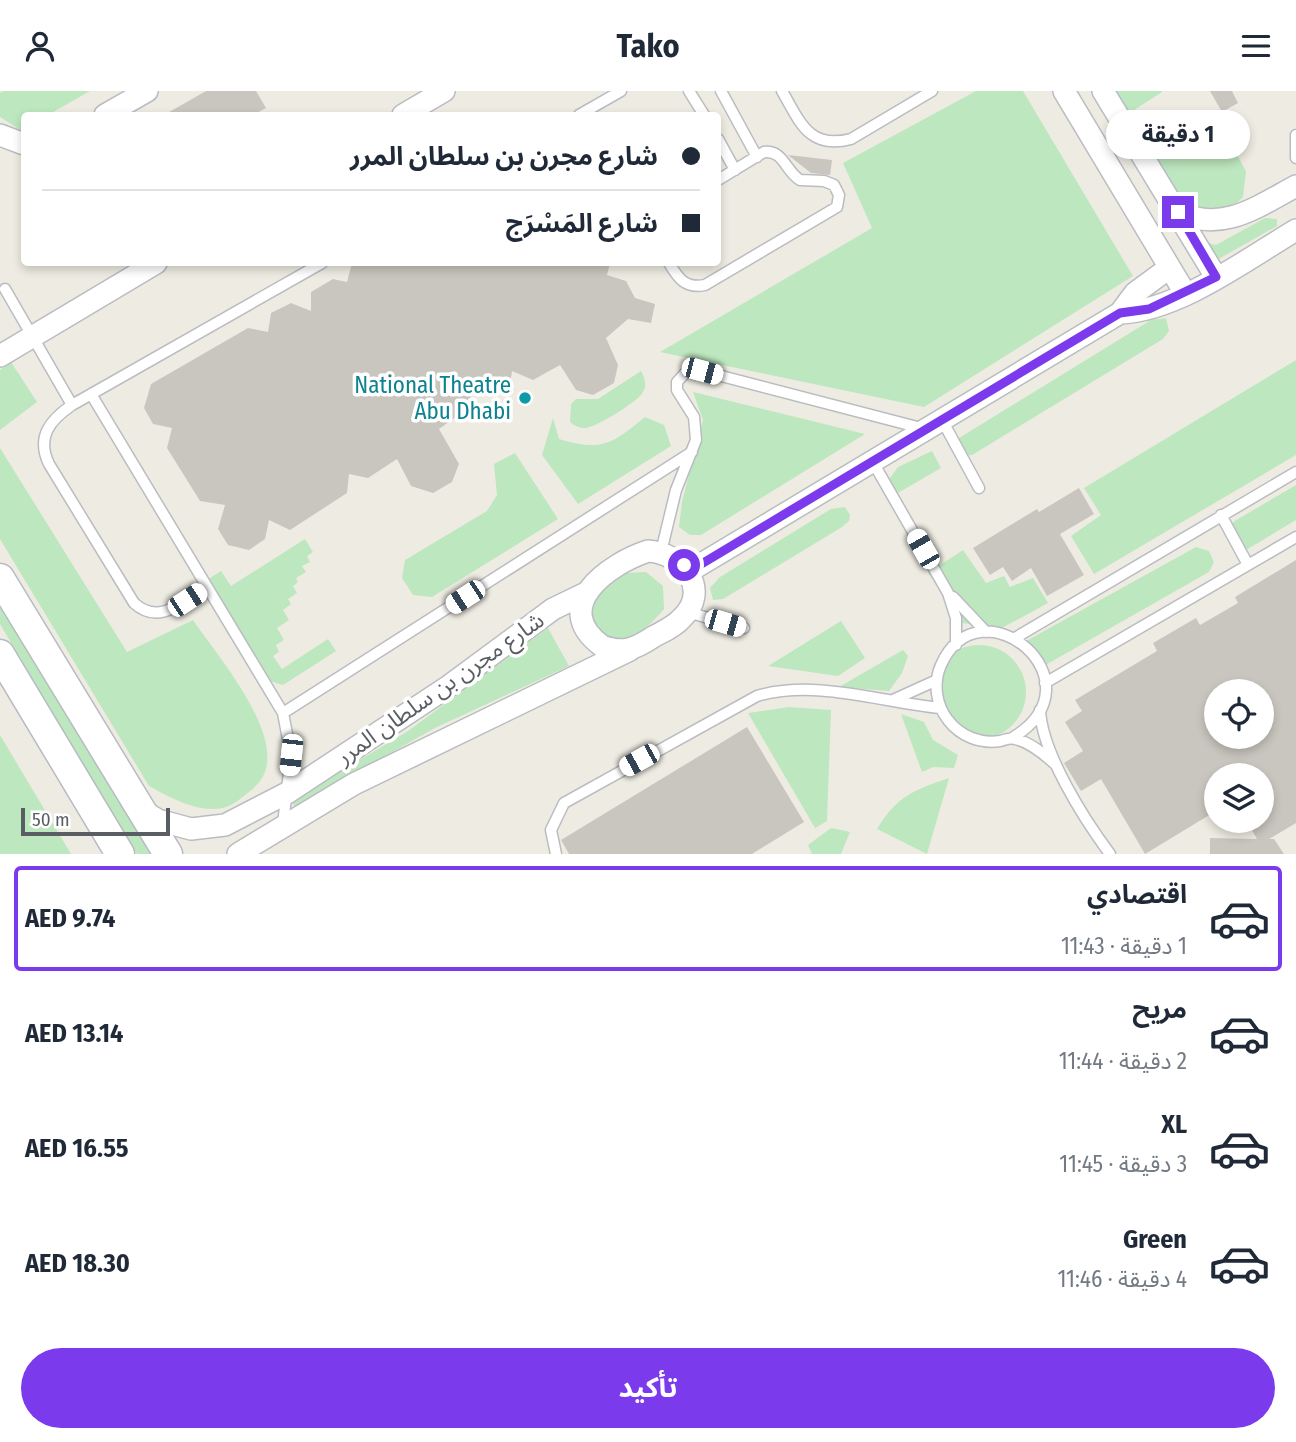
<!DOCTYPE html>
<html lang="ar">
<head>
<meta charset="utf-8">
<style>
	:root { --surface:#fff; --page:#f2f2f3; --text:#1f2937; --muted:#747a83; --line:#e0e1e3; --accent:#7c3aed }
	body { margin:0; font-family:"Fira Sans Condensed","Noto Sans Arabic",sans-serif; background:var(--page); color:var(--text); direction:rtl; height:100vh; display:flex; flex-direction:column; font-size:26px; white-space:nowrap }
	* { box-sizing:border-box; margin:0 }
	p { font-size:23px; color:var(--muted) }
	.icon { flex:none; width:38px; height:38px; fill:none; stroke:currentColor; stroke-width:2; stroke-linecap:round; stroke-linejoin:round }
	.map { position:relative; height:763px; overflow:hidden; direction:ltr }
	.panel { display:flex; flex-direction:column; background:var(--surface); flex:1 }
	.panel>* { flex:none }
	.hud { position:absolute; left:21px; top:21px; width:700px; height:154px; border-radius:7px; box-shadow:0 4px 10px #0003; direction:rtl; display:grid; align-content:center; height:154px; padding:0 21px; background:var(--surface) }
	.tools { position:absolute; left:1204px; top:588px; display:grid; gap:14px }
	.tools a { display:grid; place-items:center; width:70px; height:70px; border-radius:50%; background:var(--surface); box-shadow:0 4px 10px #0003; font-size:35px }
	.scale { position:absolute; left:21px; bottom:18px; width:149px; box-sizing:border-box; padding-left:7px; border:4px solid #5a5e64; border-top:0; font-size:19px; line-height:24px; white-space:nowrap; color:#5a5e64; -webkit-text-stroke:5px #fff; paint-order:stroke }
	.end { position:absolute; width:32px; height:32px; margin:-16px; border:9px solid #7c3aed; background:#fff; box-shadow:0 0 0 4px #fff }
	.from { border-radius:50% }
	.bubble { position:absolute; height:49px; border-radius:24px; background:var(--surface); box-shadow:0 4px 10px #0003; font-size:23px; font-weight:700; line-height:49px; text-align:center; direction:rtl }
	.car { position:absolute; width:21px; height:42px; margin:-21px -10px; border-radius:9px; box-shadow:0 0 5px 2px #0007; background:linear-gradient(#fff 24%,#345 0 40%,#fff 0 76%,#345 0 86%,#fff 0) }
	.hud b { display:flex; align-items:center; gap:24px; height:66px; font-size:26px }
	.hud b+b { border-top:2px solid var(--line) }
	.hud i { width:18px; height:18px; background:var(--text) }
	ul { padding:12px 0 0; list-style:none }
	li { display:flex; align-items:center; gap:21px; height:105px; margin:0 14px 10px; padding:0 7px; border:4px solid transparent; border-radius:7px }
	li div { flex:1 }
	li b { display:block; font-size:26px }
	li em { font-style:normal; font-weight:700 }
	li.on { border-color:var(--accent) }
	li>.icon { width:63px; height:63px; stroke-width:1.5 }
	.button { display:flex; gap:14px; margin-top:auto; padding:14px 21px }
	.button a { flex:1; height:80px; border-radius:42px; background:var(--accent); color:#fff; font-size:28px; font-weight:700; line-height:80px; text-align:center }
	header { display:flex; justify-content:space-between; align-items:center; height:91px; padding:0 21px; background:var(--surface); font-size:32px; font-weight:700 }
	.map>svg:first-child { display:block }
</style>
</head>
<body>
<header><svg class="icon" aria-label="menu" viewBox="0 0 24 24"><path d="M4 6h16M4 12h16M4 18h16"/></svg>Tako<svg class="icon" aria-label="person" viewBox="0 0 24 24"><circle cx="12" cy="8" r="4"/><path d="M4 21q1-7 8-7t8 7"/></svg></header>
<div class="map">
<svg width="1296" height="763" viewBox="0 0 1296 763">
	<rect width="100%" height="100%" fill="#eeece2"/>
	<path fill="#bde7be" d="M4,0h86l-42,24h-24v14l-2,2 -22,-14v-24z
		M976,0h47l110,185 -209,131 -264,-55 212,-124 -29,-65z
		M1101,0h61v1l-28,18 -10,2z
		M1178,31l11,19 29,-19 28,49 -3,26 -23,23 -31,1 -46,-76z
		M1265,127l12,1v7l-69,39 -6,-23 14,3z
		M1166,227l3,13 -6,8 -191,116 -11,1 -8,-5 6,-13 192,-118z
		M1296,269v95l-202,119 -23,-38 30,-21 -17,-27z
		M11,271l26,40 -37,28v-60z
		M641,280c4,7 6,14 2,21 -4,9 -48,36 -58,36 -6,0 -10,-2 -15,-6l1,-18 5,-5h22z
		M693,301l172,42 -164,101h-11l-11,-8 3,-25 21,-82z
		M645,326l19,8 7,21 -93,58 -36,-49 11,-37 6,21c43,13 53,5 86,-22z
		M0,357l127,204 66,-32c23,34 98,120 67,161 -5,7 -14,13 -20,18 -26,23 -66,1 -91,-13l-149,-247z
		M932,360l9,17 -50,29 -4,-15 11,-15z
		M515,362l43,66 -126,78 -19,-2 -11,-17 3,-18 82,-49 10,-16 -3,-31z
		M1296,394v35l-50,30 -11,-2 -8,-16 6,-10z
		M845,416l5,8 -1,6 -7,6 -119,72 -10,1 -3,-12 10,-11 111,-68z
		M305,448l8,13 -6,4 3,6 -8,4 4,6 -10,6 2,4 -5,4 4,7 -9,6 3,5 -8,6 6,10 -12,8 7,12 -8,5 3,7 -6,4 9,13 46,-30 8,12 -53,34 -13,-4 -63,-101 14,-9 10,15z
		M1196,456l13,4 5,11 -5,10 -167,95 -16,-26z
		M963,459l23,33 18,-7 6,11 23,-9 15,25 -46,25 -40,-5 -34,-50z
		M646,481l17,14 1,23c-21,25 -46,43 -76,22l5,-38 33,-20z
		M0,509l153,254h-16l-137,-230z
		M841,530l24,37 -27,18 -70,-10z
		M548,537l21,38 -134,62 -140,79 -4,-6 117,-70z
		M932 601a47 47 0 1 1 94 0a47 47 0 1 1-94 0Z
		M903,559l5,6 -6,17 -13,18 -50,-4z
		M789,616l42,3 -4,111 -12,7 -67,-115z
		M901,623l23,8 9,18 25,15 -4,13 -21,-1 -11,5z
		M0,644l71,119h-71z
		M949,687l-22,76 -50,-25c20,-33 37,-39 72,-51z
		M831,737l19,4 -9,22h-29l-4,-9z"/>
	<path fill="#c9c6bf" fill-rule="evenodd" d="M206,0h50l10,17 -13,7h-89z
		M1210,0h22l6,12 -16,9z
		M788,64l44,5 -2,15 -19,-2z
		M352,172h258l-3,12 19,6 9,17 20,6 -4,19 -23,-4 -22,19 12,27 -4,18 -21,12 -17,-5 -16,-25 -27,15 -21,-9 -2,14 -18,11 -20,-3 -5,16 -28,20 20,35 -7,18 -19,11 -22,-7 -14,-27 -29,19 -19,-4 -2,19 -57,37 -21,-10 -4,19 -16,11 -21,-5 -10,-16 7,-24 -25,-4 -33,-53 5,-20 -19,-4 -9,-16 7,-24 97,-56 20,4 3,-19 20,-10 20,8v-19l22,-13 14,3z
		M1079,397l15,26 -34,20 24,41 -37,21 -16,-28 -19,13 -9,-14 -13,8 -17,-27 64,-39 2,3z
		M1296,469v263l-27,16h5l10,15h-74v-16l47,1 -7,-12 12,-6v-46h-46v36l-71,43 -44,-75 -20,12 -17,-28 19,-12 -18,-29 17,-11 -7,-11 82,-49 -4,-8 43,-25 4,7 38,-22 -3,-6zM1216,600h46v46h-46z
		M747,636l57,95 -52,32h-183l-8,-14z"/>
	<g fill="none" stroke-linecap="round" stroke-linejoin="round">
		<g stroke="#babcc2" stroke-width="13">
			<path id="lane" d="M689,0l15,24
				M721,0l36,66
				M782,0c18,31 27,59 69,48l81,-48
				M579,24l42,-24
				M1296,44v23
				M718,48l17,31
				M669,172c9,15 16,26 36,22l132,-78 2,-12 -5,-10 -10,-4 -24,-1c-15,-9 -16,-30 -36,-28l-46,28
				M5,198l67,116
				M91,303l192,319 8,42 -8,69
				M942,329l37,68
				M874,373l74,129 8,25v27
				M1221,424l26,48
				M661,461l15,-62 20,-50 -2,-23 -17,-27v-8l10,-11h15l223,58
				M205,497c-23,14 -46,38 -71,15l-85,-139c-13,-27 1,-44 23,-59l250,-142
				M953,506l33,35
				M687,521l57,16
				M1015,547l281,-166
				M1045,592l251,-146
				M893,609l44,-20
				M1040,619c2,43 44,109 70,144
				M283,622l409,-261
				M1012,647c94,-56 -32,-160 -71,-73 -8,18 -5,40 7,55 12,16 32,24 52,21 5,-1 9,-4 15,-2 15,3 29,15 40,25
				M556,763l-5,-24 13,-27 193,-107c59,-17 123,6 183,12"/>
		</g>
		<g stroke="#babcc2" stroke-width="24">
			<path id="street" d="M1064,0l121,202
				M1103,0l113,186
				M105,24l42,-24
				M403,24l41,-24
				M0,44l24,9
				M1178,121c44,21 79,-5 118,-26
				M1120,222c58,-2 127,-54 176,-83
				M0,265l156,-93
				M648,460c35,2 64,39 33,68 -7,8 -19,13 -28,18 -18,12 -30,17 -51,9 -53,-39 6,-82 46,-95z
				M688,481l432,-259 15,-20 34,-25
				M143,720l15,9 33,9 34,-4 62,-32 162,-107 104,-77 33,-16
				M238,763l116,-70 276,-134"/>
		</g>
		<g stroke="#b8bbc2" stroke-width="31">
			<path id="secondary" d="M0,487l168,276
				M0,563l120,200"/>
		</g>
		<use href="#lane" stroke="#fff" stroke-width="10"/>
		<use href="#street" stroke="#fff" stroke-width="21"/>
		<use href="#secondary" stroke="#fff" stroke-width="28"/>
	</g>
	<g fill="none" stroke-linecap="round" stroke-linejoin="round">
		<path stroke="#7c3aed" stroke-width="9" d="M684,474l4,7 432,-259 29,-4 67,-32 -38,-65"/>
	</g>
	<circle fill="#0f9aa8" stroke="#fff" stroke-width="2.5" cx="525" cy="307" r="7"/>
	<g text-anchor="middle" stroke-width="7" stroke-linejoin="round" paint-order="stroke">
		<g font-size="23" fill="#0d838f" stroke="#fff" text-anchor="end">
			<text x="511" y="302">National Theatre<tspan x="511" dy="26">Abu Dhabi</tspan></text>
		</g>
		<g font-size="23" fill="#5a5e64" stroke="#fff">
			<text transform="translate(440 597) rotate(-35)" y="8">شارع مجرن بن سلطان المرر</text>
		</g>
	</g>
</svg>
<div class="tools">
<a><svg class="icon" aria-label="locate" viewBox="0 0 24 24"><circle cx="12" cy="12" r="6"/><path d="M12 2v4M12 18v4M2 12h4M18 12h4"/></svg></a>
<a><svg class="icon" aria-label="layers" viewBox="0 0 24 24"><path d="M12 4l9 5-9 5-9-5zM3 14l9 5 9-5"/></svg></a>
</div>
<div class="scale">50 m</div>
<i class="end from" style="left:684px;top:474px"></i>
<i class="end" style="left:1178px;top:121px"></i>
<div class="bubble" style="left:1106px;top:19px;width:144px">1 دقيقة</div>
<i class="car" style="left:702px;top:280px;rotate:105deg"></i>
<i class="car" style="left:923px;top:458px;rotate:330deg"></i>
<i class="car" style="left:465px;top:506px;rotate:237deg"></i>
<i class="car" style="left:187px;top:509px;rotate:57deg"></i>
<i class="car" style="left:725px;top:532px;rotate:106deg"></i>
<i class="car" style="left:291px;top:664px;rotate:186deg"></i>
<i class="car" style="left:639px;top:669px;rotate:241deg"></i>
<div class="hud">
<b><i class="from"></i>شارع مجرن بن سلطان المرر</b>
<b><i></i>شارع المَسْرَج</b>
</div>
</div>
<section class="panel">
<ul>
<li class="on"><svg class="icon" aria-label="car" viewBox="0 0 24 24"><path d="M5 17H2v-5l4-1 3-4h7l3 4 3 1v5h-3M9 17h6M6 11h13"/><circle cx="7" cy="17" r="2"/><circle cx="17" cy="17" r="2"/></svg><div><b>اقتصادي</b><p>1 دقيقة · 11:43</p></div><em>AED 9.74</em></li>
<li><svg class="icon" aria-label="car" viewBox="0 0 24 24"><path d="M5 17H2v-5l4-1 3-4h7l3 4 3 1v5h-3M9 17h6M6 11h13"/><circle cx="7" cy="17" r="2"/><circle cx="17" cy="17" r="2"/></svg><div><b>مريح</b><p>2 دقيقة · 11:44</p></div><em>AED 13.14</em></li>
<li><svg class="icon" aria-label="car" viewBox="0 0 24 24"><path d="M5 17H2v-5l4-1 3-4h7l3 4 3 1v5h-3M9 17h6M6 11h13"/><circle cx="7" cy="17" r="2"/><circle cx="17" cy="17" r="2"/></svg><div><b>XL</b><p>3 دقيقة · 11:45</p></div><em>AED 16.55</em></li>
<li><svg class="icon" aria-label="car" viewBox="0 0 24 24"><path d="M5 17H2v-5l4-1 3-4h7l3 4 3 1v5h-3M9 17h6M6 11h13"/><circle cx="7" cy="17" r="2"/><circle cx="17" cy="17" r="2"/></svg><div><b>Green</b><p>4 دقيقة · 11:46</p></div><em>AED 18.30</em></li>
</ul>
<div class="button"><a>تأكيد</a></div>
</section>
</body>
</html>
